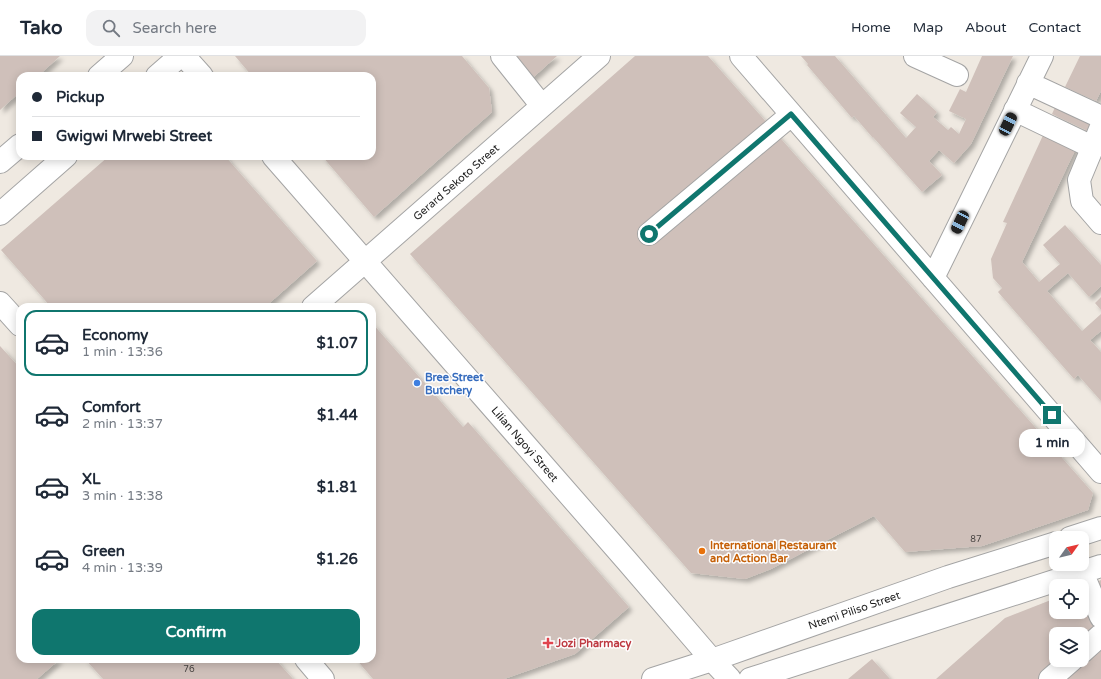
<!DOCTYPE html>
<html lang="en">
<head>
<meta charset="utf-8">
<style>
	:root { --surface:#fff; --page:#f2f2f3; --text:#1f2937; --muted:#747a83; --line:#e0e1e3; --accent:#0f766e }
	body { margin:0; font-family:"Varela Round",sans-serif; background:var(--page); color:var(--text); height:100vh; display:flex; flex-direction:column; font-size:15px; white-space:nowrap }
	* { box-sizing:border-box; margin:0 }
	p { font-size:13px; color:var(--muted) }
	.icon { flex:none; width:22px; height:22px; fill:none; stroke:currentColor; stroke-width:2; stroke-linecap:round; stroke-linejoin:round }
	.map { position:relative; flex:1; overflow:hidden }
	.panel { position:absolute; left:16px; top:247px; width:360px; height:360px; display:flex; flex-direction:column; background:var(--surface); border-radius:12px; box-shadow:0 2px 10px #0003 }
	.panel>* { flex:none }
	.guide { position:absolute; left:16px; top:16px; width:360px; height:88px; border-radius:12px; box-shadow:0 2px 10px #0003; display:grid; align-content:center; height:88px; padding:0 16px; background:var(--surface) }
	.needle { width:26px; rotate:56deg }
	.buttons { position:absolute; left:1049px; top:475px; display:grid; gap:8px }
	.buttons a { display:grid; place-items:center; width:40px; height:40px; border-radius:8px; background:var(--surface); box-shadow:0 2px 10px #0003; font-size:20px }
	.end { position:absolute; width:18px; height:18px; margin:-9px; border:5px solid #0f766e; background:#fff; box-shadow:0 0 0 2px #fff }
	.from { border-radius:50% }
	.bubble { position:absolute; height:28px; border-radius:12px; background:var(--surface); box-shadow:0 2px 10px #0003; font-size:13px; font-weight:700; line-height:28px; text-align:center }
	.car { position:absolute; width:12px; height:24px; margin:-12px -6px; border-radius:5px; box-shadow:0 0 3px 1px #0007; background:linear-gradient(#222 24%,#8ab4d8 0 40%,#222 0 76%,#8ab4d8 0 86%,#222 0) }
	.guide b { display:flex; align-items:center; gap:14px; height:38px; font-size:15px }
	.guide b+b { border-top:1px solid var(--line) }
	.guide i { width:10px; height:10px; background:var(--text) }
	ul { padding:7px 0 0; list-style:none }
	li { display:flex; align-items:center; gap:12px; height:66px; margin:0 8px 6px; padding:0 8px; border:2px solid transparent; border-radius:12px }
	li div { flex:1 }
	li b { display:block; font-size:15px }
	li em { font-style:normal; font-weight:700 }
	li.active { border-color:var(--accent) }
	li>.icon { width:36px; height:36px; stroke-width:1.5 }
	.primary-button { display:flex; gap:8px; margin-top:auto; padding:8px 16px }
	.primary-button a { flex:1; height:46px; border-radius:12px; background:var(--accent); color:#fff; font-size:16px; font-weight:700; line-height:46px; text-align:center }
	header { display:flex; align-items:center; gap:24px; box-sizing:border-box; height:56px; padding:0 20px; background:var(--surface); border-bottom:1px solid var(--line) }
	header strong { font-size:19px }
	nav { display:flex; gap:22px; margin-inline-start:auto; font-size:14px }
	.search { width:280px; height:36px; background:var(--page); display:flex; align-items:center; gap:10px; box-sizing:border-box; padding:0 14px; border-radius:12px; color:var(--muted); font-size:15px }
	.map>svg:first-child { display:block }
</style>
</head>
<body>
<header>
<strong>Tako</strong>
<div class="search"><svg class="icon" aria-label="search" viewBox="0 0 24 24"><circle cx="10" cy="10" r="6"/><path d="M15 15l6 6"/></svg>Search here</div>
<nav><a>Home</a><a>Map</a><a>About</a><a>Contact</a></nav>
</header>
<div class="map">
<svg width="1101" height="623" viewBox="0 0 1101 623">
	<defs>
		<filter id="shadow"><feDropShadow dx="3.5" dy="3.5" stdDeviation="2" flood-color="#0004"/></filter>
	</defs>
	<rect width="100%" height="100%" fill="#efe9e1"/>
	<path fill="#cfc0ba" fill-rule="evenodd" filter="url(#shadow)" d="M0,0h60l-22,20h-18v16l-20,18z
		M235,0h227l27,32 3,24 -118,105 -52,-61h50v-80h-120z
		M518,0h39l-30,27 -17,-20z
		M635,0h73l385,437 -5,17 -106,36 -77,6 -31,-36 -103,53 -26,10 -54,-6 -281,-319z
		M801,0h34l71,82 10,-11 -16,-14 17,-19 20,18 -4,5 15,13 3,-3 8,7 7,-15 -17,-8 11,-22 6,3 16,-36h31l-42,88 -17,19 -15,-13 -10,11 13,14 -20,17 -49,-55v1l-19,-22 -2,2 -45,-53 1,-1z
		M1080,0h21v35l-5,10 -31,-14z
		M1057,47l36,18 -5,10 -36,-17z
		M1045,75l32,15 -55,116 17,20 21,-18 -17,-19 22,-20 36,40v21l-12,11 -21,-24 -21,18 35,40 19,-17v17l-11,9 11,12v49l-23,-26 -4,4 -76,-87 4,-4 -9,-10 -2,-19 16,-36 -4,-1z
		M109,100h116l92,105 -52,46h-214l-50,-57z
		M1101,241v13l-6,-7z
		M372,267l91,104 5,-5 161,185 -54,47 -71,25h-131l-17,-20h16z
		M0,290l20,22v291h40l-23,20h-37z
		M1101,524v99h-165l69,-61 51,-20v14h26v-24zM1056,578h26v26h-26z
		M85,603h190l18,20h-190z
		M872,603l18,20h-42z"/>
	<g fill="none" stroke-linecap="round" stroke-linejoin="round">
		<g stroke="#a4a4a4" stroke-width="24">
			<path id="minor" d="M184,0l18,20
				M502,0l40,50
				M741,0l360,416
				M915,0l42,19
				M99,20l23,-20
				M157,20l23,-20
				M1028,27l73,34
				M1015,54l77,37
				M1101,71l-22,53 3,21 19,22
				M273,100l354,405 85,99 18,19
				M0,106l20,-17
				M0,158l66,-58
				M649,178l142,-119
				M933,222l109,-222
				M0,247l20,22
				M313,251l286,-251
				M1070,482l31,-10
				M1082,516l19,45
				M1082,596l19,-17
				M306,603l17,20
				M653,623l59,-19 236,-83 108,-34
				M750,623l351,-113
				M1050,623l22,-19"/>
		</g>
		<use href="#minor" stroke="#fff" stroke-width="22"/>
	</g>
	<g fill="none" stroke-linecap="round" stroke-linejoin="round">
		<path stroke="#0f766e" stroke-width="5" d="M649,178l142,-120 261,301"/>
	</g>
	<circle fill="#3f7fe0" stroke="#fff" stroke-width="1.5" cx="417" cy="327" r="4"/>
	<circle fill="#e8710a" stroke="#fff" stroke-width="1.5" cx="702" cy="495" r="4"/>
	<path fill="#e0444e" stroke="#fff" stroke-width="1.5" d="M546 581h4v4h4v4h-4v4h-4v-4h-4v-4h4z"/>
	<g text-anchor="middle" stroke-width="3" stroke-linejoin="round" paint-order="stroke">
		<g font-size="9" fill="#4a4644">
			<text x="976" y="486">87</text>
			<text x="189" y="616">76</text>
		</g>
		<g font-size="11" fill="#1d1d1d" stroke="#fff">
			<text transform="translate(456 126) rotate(-41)" y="4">Gerard Sekoto Street</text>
			<text transform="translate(525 388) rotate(49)" y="4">Lilian Ngoyi Street</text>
			<text transform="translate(854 554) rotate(-19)" y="4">Ntemi Piliso Street</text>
		</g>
		<g font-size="11" font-weight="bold" fill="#366cbe" stroke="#fff" text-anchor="start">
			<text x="425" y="325">Bree Street<tspan x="425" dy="13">Butchery</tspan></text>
		</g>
		<g font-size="11" font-weight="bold" fill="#c56008" stroke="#fff" text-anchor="start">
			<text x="710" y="493">International Restaurant<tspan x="710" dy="13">and Action Bar</tspan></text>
		</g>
		<g font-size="11" font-weight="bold" fill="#be3a42" stroke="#fff" text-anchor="start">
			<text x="556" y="591">Jozi Pharmacy</text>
		</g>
	</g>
</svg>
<div class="buttons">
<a><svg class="needle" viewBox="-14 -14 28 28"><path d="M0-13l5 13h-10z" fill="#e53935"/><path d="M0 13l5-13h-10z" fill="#747a83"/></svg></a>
<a><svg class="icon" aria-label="locate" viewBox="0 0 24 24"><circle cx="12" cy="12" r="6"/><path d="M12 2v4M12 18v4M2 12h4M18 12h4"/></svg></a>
<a><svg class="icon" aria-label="layers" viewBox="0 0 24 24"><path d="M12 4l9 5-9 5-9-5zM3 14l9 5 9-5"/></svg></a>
</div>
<i class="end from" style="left:649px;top:178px"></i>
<i class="end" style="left:1052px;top:359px"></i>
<div class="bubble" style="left:1019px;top:373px;width:66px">1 min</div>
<i class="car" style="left:1008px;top:68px;rotate:26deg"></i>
<i class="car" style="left:960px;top:166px;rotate:206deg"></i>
<div class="guide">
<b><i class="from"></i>Pickup</b>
<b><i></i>Gwigwi Mrwebi Street</b>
</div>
<section class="panel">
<ul>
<li class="active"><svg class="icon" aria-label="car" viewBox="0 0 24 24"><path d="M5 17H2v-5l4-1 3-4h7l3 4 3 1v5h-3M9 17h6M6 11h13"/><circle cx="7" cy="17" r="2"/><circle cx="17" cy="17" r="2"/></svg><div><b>Economy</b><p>1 min · 13:36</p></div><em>$1.07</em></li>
<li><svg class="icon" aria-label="car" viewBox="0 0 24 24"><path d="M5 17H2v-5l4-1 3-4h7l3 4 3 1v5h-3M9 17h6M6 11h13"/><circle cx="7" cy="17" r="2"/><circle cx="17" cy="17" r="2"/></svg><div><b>Comfort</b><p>2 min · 13:37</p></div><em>$1.44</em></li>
<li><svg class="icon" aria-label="car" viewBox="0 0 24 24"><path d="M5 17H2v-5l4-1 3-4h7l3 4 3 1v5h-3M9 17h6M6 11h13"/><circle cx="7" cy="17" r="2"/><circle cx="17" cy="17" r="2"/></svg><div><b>XL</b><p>3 min · 13:38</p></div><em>$1.81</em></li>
<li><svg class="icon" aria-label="car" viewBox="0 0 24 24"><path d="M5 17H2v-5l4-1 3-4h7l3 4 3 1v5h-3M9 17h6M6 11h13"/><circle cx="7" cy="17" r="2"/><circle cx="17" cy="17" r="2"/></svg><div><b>Green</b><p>4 min · 13:39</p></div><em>$1.26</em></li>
</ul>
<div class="primary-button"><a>Confirm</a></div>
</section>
</div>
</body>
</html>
